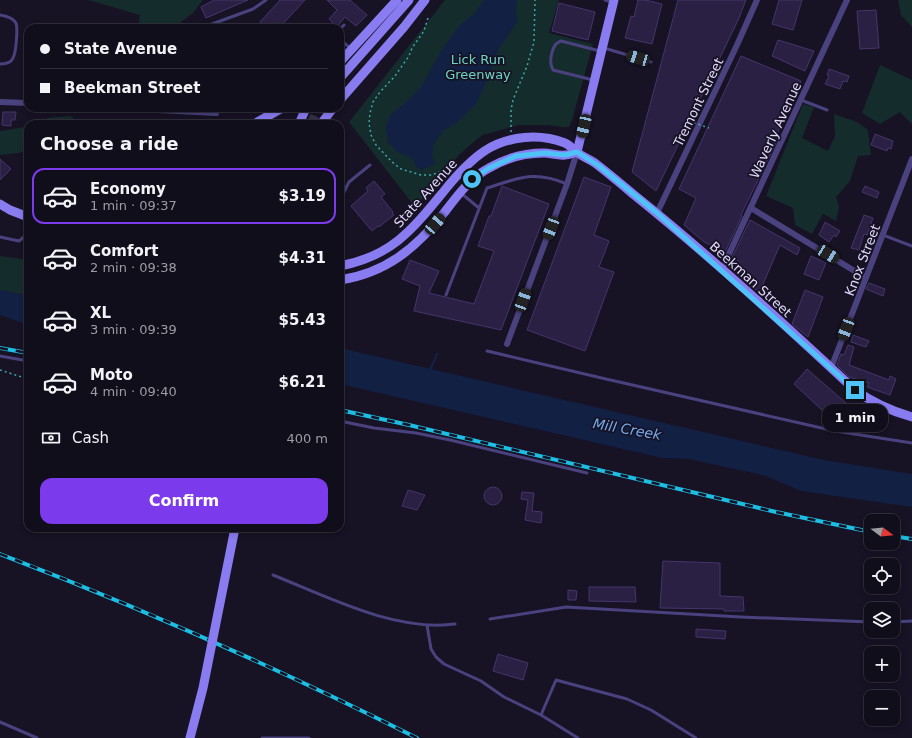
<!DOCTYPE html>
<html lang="en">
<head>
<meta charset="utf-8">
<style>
	:root { --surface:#110e1b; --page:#1e1c28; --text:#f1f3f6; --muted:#9c9ca3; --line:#302e3a; --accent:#7c3aed }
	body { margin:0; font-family:"DejaVu Sans",sans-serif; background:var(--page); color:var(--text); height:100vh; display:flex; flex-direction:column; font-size:15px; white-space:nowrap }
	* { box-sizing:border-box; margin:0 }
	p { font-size:13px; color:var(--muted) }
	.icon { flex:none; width:22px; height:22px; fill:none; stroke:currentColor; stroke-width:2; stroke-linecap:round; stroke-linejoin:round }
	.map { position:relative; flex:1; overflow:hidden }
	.details { position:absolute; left:24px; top:120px; width:320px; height:412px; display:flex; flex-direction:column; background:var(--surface); border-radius:12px; box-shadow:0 2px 6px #0003,0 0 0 1px var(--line) }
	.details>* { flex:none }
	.guide { position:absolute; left:24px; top:24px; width:320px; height:88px; border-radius:12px; box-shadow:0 2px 6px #0003,0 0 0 1px var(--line); display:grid; align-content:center; height:88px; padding:0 16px; background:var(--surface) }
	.needle { width:26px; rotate:106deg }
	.tools { position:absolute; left:864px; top:514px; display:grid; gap:8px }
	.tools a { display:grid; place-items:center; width:36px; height:36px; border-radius:8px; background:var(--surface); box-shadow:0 2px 6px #0003,0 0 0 1px var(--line); font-size:20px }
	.end { position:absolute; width:18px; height:18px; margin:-9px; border:5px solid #4fc3f7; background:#111; box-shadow:0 0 0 2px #111 }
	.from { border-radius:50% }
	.bubble { position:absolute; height:28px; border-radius:12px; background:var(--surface); box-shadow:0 2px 6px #0003,0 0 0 1px var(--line); font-size:13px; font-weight:600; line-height:28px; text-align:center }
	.car { position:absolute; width:12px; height:24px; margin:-12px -6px; border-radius:5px; box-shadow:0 0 3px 1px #0007; background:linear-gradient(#222 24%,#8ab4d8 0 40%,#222 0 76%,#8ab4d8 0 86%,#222 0) }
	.guide b { display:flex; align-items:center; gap:14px; height:38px; font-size:15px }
	.guide b+b { border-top:1px solid var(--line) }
	.guide i { width:10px; height:10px; background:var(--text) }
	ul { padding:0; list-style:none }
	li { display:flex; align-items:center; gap:12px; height:56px; margin:0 8px 6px; padding:0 8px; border:2px solid transparent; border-radius:12px }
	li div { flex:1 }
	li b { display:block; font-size:15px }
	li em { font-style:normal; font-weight:600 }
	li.on { border-color:var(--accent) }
	li>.icon { width:36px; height:36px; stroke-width:1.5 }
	h2 { padding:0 16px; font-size:18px; line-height:48px }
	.pay { display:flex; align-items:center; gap:10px; height:44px; padding:0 16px; font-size:15px }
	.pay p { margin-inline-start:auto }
	.cta { display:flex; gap:8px; margin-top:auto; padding:8px 16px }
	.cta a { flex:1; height:46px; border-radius:12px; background:var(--accent); color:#fff; font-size:16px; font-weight:600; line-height:46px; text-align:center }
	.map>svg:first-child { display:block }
</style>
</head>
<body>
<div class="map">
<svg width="912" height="738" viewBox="0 0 912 738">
	<rect width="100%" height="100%" fill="#171224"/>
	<path fill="#152c2d" d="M88,0h115l-10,13 -20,15h-35l2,-13z
		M445,0h114l-10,33 44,11 -21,76 -3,7h-6l-16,-2h-28l-36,10 -7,5 -16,14 -45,53 -66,-85z
		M898,0h14v27l-11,-12z
		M880,65l32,15v44l-12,-12 -20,12 -18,-11z
		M803,104l11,3 -12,31 26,13 7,-15 -1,-22 23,8 11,8 3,25 -13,1 -8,25 -14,16 3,10 -3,14 -13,-7 -11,20 -17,-9 -2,-17 -27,-12z
		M70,116l13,8h-39l3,-6z
		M25,127l3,1v22l-9,3 -19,2v-24z
		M28,247v49l-28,-6v-34l23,3z"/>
	<path fill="#122043" d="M484,0h33l-1,7 1,15 -18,27 -14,36 -9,19 -17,17 -16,10 -10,15 -1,9 3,9 -13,6 -6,-3 -2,-7 -6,-4 -11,-4 -9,-10 -2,-15 4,-12 14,-11 17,-17 22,-39 16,-22 16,-13z
		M0,290l28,6v29l-28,-10z
		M340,348l484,112 88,14v33l-111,-16 -35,-15 -77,-17 -27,-1 -322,-74z"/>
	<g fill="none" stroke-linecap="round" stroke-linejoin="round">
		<path stroke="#122043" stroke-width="2.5" d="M430,370l7,-16"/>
	</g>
	<path fill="#2a2043" stroke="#45356c" d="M214,0h34l-42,18 -5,-11z
		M280,0h25l-26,28h-13l-6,-6z
		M327,0h23l17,15 -11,11 -11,-9 -8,10 -8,-8 8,-9z
		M638,0h7l17,4 -10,40 -27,-6 6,-22 3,1z
		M678,0h68l-7,18 -83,173 -24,-19z
		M779,0h23l-9,30 -21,-6z
		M559,3l36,9 -7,28 -36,-9z
		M876,10l3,38 -19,1 -3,-38z
		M778,40l36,11 -9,20 -33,-15z
		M741,56l60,25 -25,55 3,1 -38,78 1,1 -17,36 -21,-10 -20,-17 12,-27 -17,-9z
		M829,69l20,7 -2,6 -4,-1 -3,8 -15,-5 4,-8 -2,-1z
		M3,112h13l-1,8h-4v6l-9,-1z
		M875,134l18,7 -2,8 -3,-1 -1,3 -16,-6z
		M0,159l11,10 -11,11z
		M584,177l27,10 -17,48 15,6 -10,26 15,5 -29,79 -58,-21z
		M374,181l11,13 -4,3 12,15 -1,1 2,2 -15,12 -1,-1 -6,5 -21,-25 17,-15 -2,-3z
		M502,186l47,18 -48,126 -87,-19 6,-25 -18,-7 8,-19 29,11 -10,22 45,11 20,-53 -16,-5 11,-30h2z
		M865,186l14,6 -2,6 -15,-6z
		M864,215l9,3 -6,17 -3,-1 -5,16 -8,-2z
		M750,220l50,28 -3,7 -17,-10 -20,46 -8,-3 -24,-22z
		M825,222l15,9 -4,6 -2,-2 -5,7 -10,-7z
		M811,256l15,7 -7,17 -15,-6z
		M869,283l16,6 -2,7 -17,-7z
		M805,290l18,7 -15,40 -16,-13z
		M853,335l16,6 -3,6 -15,-5z
		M848,345l6,2 -5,18 40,15 1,-4 6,3 -6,16 -23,-8 2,-4 -20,-6 -12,-12 4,-11 3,1z
		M807,369l47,41 -4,5 -27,-4 -29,-27z
		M484 496a9 9 0 1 1 18 0a9 9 0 1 1-18 0Z
		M408,490l17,5 -8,15 -15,-4z
		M522,492l12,1 -2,18 10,1 -1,11 -16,-3 3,-20 -7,-1z
		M663,561l57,2v33l23,1 1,14h-20v-2l-64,-1z
		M589,587h46l1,15 -47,-1z
		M568,590l9,1 -1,9h-8z
		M696,629l30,2 -1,8 -29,-2z
		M498,654l30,9 -5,17 -30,-9z"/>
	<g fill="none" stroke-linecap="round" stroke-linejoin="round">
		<path stroke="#353044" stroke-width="9" stroke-dasharray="9 4.5" stroke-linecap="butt" d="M311,124l7,-16"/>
		<path stroke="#3ea7aa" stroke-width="1.5" stroke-dasharray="2 3" stroke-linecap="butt" d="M428,18l-4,13 -12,17 -3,8 -14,20 -15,16 -7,10 -3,11 -1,10 2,12 5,10 16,17 9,7 20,6h10l12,-4 6,-1
			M511,132v-22l2,-10 14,-34 7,-24 1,-42
			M0,370l28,9"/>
		<path stroke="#4a427e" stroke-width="3" d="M605,0l7,2
			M0,15c6,1 13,3 16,8 2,5 0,30 -3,35 -2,5 -8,6 -13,6
			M204,28v-1l49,-18 13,-9
			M340,29l4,-4
			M340,39l10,9
			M604,48l47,14
			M593,80l-40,-10c-5,-8 -1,-27 8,-29l39,10
			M801,100l26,10
			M462,194l17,14
			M340,200l9,-18 21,-17
			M883,235l29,11
			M0,237l19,4 6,-5 3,-9
			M340,250l3,13
			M446,295l41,-107c32,-10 47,-18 80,-4
			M487,351l119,28 229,52 77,12
			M0,356l28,5
			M340,421l34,7 42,5 34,7 137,33
			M273,575c55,22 122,57 182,49
			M490,619l76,-12 175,10 130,5
			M893,622l19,-1
			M427,625l4,24 5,8 8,7 37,17 23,16 37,18 15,-35 71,19 24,11 45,28
			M541,715l37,23
			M0,722l37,16
			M262,738h47"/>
		<path stroke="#4a427e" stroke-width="6" d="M0,102l28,1
			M121,108l95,5v-5
			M751,208l115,70
			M657,213l80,-168 20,-45
			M722,269l125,-269
			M507,344l60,-160 10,-32
			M831,368l81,-209"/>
		<path stroke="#897bf0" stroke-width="9" d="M340,62l57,-62
			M340,78l69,-78
			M340,100l64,-73 21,-27
			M254,124l28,-16
			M299,124l7,-16
			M321,124l12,-16
			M577,152l37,-152
			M0,204l10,6 18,7
			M340,266c52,-10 72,-36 104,-75 12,-15 25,-30 42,-41 23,-14 53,-17 79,-7 5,2 8,7 13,10 5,4 11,6 17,10 13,10 25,20 38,31 77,62 150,129 222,196 18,13 36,21 57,27
			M340,280c46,-7 76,-32 104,-67 13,-17 26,-35 45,-45 17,-10 35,-15 55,-15 7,0 14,3 21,2 4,0 8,-2 12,-3"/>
		<g stroke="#1cbee4" stroke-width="4">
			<path id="rail" d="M0,348l28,5
				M340,410l69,15 367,87 95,20
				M893,536l19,3
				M0,554c142,54 281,116 417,184"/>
		</g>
		<use href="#rail" stroke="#171224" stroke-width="2.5" stroke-dasharray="8" stroke-linecap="butt"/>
		<path stroke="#3ea7aa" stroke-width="1.5" stroke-dasharray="2 3" stroke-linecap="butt" d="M689,121l20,7"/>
		<path stroke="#897bf0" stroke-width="9" d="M190,738l13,-50 32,-160"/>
	</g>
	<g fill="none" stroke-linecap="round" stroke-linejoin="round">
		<path stroke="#4fc3f7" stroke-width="5" d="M472,179l17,-11 27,-12 29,-3 20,2 12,-3 22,14 58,47 198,177"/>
	</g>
	<g text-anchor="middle" stroke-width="3.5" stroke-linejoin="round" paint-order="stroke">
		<g font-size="13" fill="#6dd3c2" stroke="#171224">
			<text x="478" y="64">Lick Run<tspan x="478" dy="15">Greenway</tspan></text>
		</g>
		<g font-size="13" fill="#e0d9fb" stroke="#171224">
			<text transform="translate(698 102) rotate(-64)" y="5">Tremont Street</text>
			<text transform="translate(775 130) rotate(-65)" y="5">Waverly Avenue</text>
			<text transform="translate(425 193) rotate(-48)" y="5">State Avenue</text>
			<text transform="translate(862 260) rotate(-69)" y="5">Knox Street</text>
			<text transform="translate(751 279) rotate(42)" y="5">Beekman Street</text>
		</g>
		<g font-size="14" font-style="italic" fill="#73abef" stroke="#171224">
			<text transform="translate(627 429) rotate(10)" y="5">Mill Creek</text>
		</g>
	</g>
</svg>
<div class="tools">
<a><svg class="needle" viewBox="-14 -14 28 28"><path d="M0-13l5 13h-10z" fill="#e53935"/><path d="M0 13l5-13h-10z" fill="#9c9ca3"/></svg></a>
<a><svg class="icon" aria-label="locate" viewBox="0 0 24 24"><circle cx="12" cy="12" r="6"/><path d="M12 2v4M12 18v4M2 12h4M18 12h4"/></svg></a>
<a><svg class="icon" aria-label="layers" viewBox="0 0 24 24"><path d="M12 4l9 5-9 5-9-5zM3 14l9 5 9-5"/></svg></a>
<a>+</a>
<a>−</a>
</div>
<i class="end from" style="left:472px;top:179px"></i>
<i class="end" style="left:855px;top:390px"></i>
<div class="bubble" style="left:822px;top:404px;width:66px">1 min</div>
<i class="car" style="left:638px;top:58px;rotate:287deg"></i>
<i class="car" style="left:584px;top:126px;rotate:193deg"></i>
<i class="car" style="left:435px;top:224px;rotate:41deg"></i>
<i class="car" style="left:551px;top:228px;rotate:201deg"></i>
<i class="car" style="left:828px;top:254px;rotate:121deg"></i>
<i class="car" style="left:523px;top:300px;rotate:20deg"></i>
<i class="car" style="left:846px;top:329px;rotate:201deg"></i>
<div class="guide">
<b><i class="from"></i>State Avenue</b>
<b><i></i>Beekman Street</b>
</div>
<section class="details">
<h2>Choose a ride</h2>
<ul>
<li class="on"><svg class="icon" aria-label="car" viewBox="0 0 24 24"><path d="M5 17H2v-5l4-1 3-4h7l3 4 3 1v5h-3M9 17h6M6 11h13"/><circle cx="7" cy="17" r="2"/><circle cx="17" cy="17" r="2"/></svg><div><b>Economy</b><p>1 min · 09:37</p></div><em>$3.19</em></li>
<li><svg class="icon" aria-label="car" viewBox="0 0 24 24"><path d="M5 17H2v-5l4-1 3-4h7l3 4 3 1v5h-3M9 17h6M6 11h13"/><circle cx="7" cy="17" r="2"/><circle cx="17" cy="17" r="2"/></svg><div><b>Comfort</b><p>2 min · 09:38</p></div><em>$4.31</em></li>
<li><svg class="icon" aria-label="car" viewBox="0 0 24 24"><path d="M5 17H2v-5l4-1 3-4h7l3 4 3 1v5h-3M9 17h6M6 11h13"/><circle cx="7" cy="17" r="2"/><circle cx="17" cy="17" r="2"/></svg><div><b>XL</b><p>3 min · 09:39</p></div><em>$5.43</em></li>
<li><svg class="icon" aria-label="car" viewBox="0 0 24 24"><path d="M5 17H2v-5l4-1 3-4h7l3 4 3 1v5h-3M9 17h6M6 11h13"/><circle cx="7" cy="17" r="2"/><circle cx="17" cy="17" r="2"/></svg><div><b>Moto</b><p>4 min · 09:40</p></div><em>$6.21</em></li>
</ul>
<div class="pay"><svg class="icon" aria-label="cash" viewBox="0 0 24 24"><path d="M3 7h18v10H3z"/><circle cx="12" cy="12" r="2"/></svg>Cash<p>400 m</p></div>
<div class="cta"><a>Confirm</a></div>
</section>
</div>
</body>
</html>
